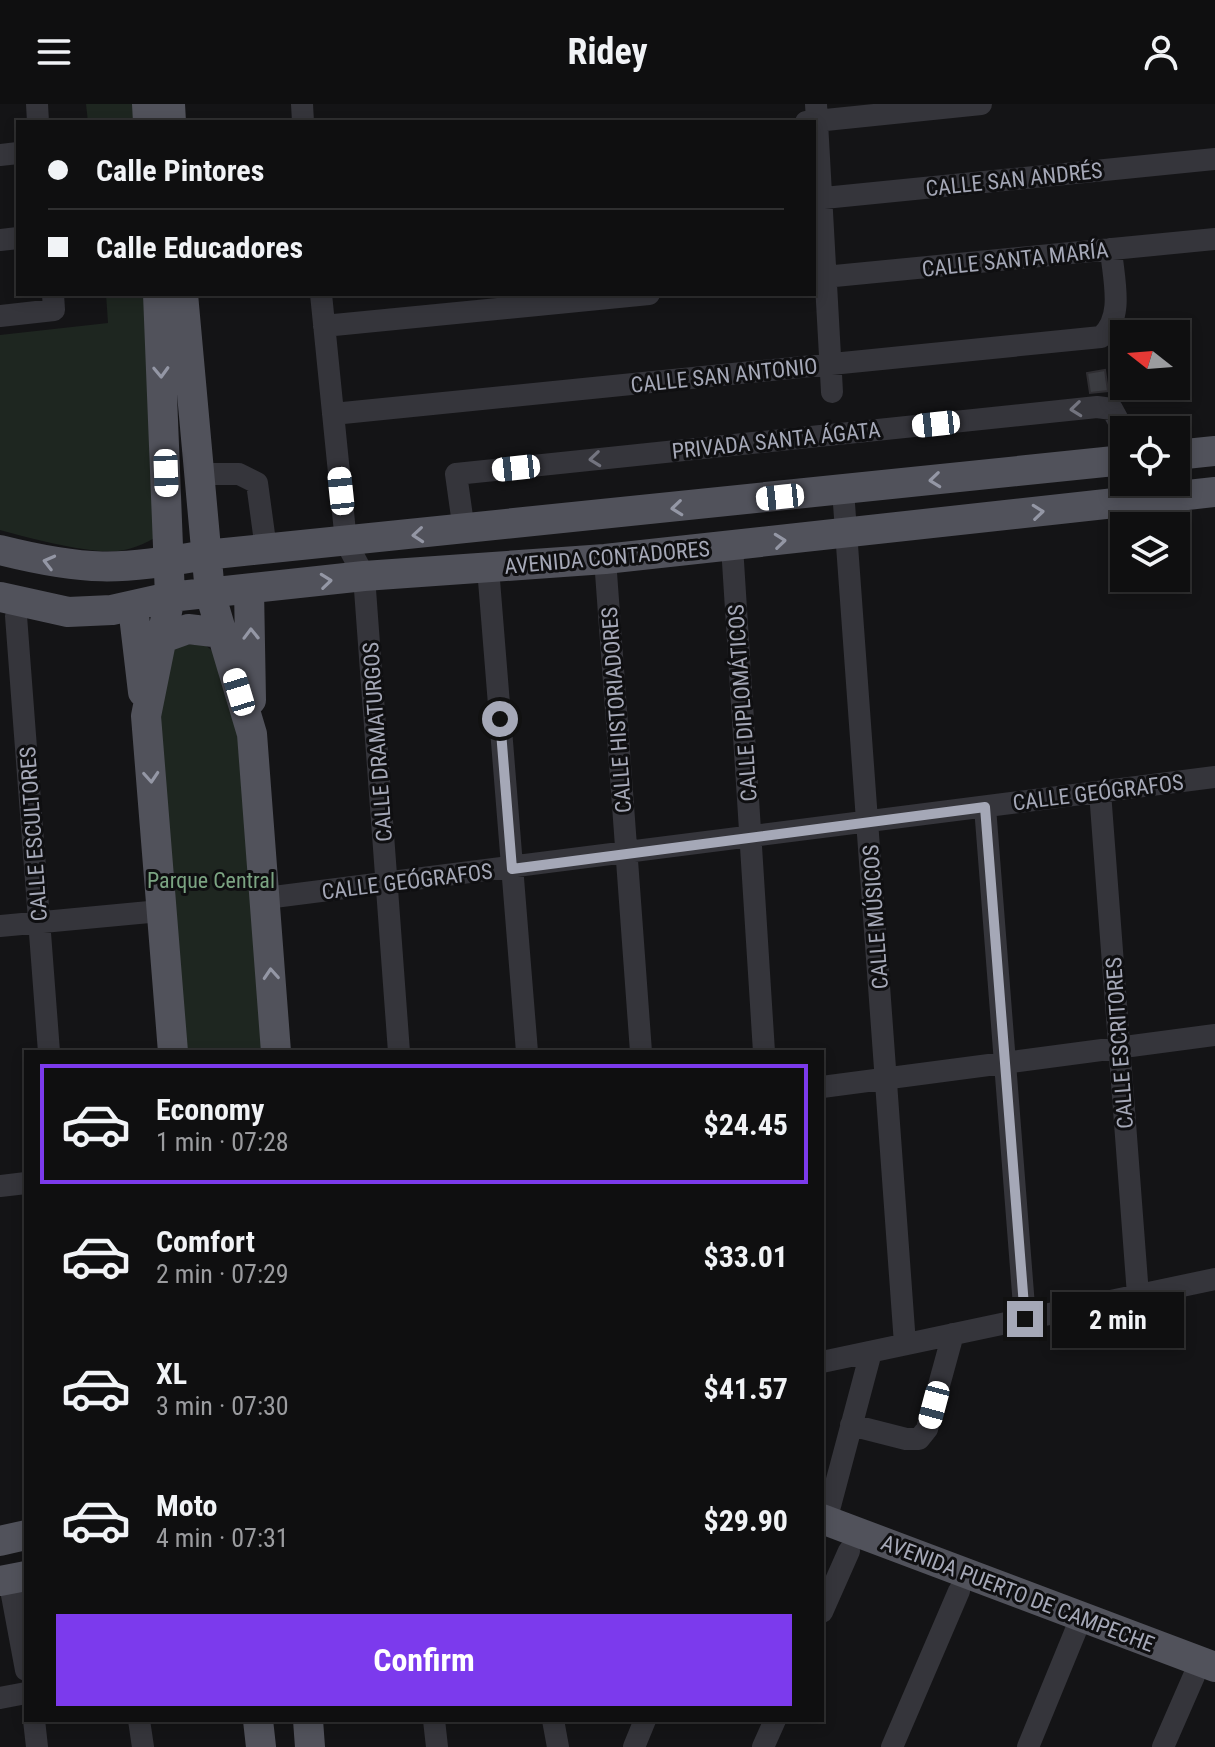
<!DOCTYPE html>
<html lang="en">
<head>
<meta charset="utf-8">
<style>
	:root { --surface:#0f0f10; --page:#1d1d1e; --text:#f1f3f6; --muted:#9b9c9f; --line:#2f2f30; --accent:#7c3aed }
	body { margin:0; font-family:"Roboto Condensed",sans-serif; background:var(--page); color:var(--text); height:100vh; display:flex; flex-direction:column; font-size:30px; white-space:nowrap }
	* { box-sizing:border-box; margin:0 }
	p { font-size:26px; color:var(--muted) }
	.icon { flex:none; width:44px; height:44px; fill:none; stroke:currentColor; stroke-width:2; stroke-linecap:round; stroke-linejoin:round }
	.map { position:relative; flex:1; overflow:hidden }
	.panel { position:absolute; left:24px; top:946px; width:800px; height:672px; display:flex; flex-direction:column; background:var(--surface); border-radius:0px; box-shadow:0 4px 12px #0003,0 0 0 2px var(--line) }
	.panel>* { flex:none }
	.guide { position:absolute; left:16px; top:16px; width:800px; height:176px; border-radius:0px; box-shadow:0 4px 12px #0003,0 0 0 2px var(--line); display:grid; align-content:center; height:176px; padding:0 32px; background:var(--surface) }
	.needle { width:52px; rotate:287deg }
	.tools { position:absolute; left:1110px; top:216px; display:grid; gap:16px }
	.tools a { display:grid; place-items:center; width:80px; height:80px; border-radius:0px; background:var(--surface); box-shadow:0 4px 12px #0003,0 0 0 2px var(--line); font-size:40px }
	.end { position:absolute; width:36px; height:36px; margin:-18px; border:10px solid #a5a8b7; background:#111; box-shadow:0 0 0 4px #111 }
	.from { border-radius:50% }
	.bubble { position:absolute; height:56px; border-radius:0px; background:var(--surface); box-shadow:0 4px 12px #0003,0 0 0 2px var(--line); font-size:26px; font-weight:700; line-height:56px; text-align:center }
	.car { position:absolute; width:24px; height:48px; margin:-24px -12px; border-radius:10px; box-shadow:0 0 6px 2px #0007; background:linear-gradient(#fff 24%,#345 0 40%,#fff 0 76%,#345 0 86%,#fff 0) }
	.guide b { display:flex; align-items:center; gap:28px; height:76px; font-size:30px }
	.guide b+b { border-top:2px solid var(--line) }
	.guide i { width:20px; height:20px; background:var(--text) }
	ul { padding:14px 0 0; list-style:none }
	li { display:flex; align-items:center; gap:24px; height:120px; margin:0 16px 12px; padding:0 16px; border:4px solid transparent; border-radius:0px }
	li div { flex:1 }
	li b { display:block; font-size:30px }
	li em { font-style:normal; font-weight:700 }
	li.current { border-color:var(--accent) }
	li>.icon { width:72px; height:72px; stroke-width:1.5 }
	.cta { display:flex; gap:16px; margin-top:auto; padding:16px 32px }
	.cta a { flex:1; height:92px; border-radius:0px; background:var(--accent); color:#fff; font-size:32px; font-weight:700; line-height:92px; text-align:center }
	header { display:flex; justify-content:space-between; align-items:center; height:104px; padding:0 32px; background:var(--surface); font-size:36px; font-weight:700 }
	.map>svg:first-child { display:block }
</style>
</head>
<body>
<header><svg class="icon" aria-label="menu" viewBox="0 0 24 24"><path d="M4 6h16M4 12h16M4 18h16"/></svg>Ridey<svg class="icon" aria-label="person" viewBox="0 0 24 24"><circle cx="12" cy="8" r="4"/><path d="M4 21q1-7 8-7t8 7"/></svg></header>
<div class="map">
<svg width="1215" height="1643" viewBox="0 0 1215 1643">
	<rect width="100%" height="100%" fill="#141416"/>
	<path fill="#1e2620" d="M86,0h47l2,18h-47z
		M106,190h41l18,238c-15,9 -30,17 -47,19 -29,3 -89,-13 -118,-21v-195l108,-12z
		M176,540l29,1 9,7 23,74 25,326h-81l-25,-330 15,-73z"/>
	<path fill="#3b3c41" stroke="#2f2e32" stroke-width="2" d="M1105,266l3,21 -18,2 -3,-20z"/>
	<g fill="none" stroke-linecap="round" stroke-linejoin="round">
		<path stroke="#35353b" stroke-width="22" d="M37,0l1,18
			M302,0l1,18
			M816,0l16,288
			M806,18l175,-18
			M0,51l18,-2
			M814,95l401,-40
			M0,136l18,-2
			M814,174l401,-39
			M321,190l25,248 18,34 35,476
			M0,212l54,-6 -1,-16
			M324,222l325,-32
			M333,310l768,-77c24,-20 12,-59 10,-88
			M198,370h41l18,9 9,66
			M843,386l62,854
			M464,427l-8,-57 641,-67 15,2 7,13 5,27
			M732,442l32,506
			M605,455l36,493
			M488,464l39,484
			M16,512l33,436
			M1100,688l38,503
			M985,703l40,512
			M266,794l949,-121
			M0,822l160,-15
			M822,983l393,-52
			M0,1082l26,-3
			M822,1258l393,-83
			M851,1321l55,14h13l8,-10 26,-95
			M826,1417l45,-169
			M9,1475l17,91
			M822,1508l27,-61
			M0,1594l26,-5
			M34,1616l3,27
			M139,1616l4,27
			M434,1616l3,27
			M553,1616l5,27
			M634,1643l11,-27
			M763,1643l12,-27
			M892,1643l67,-156
			M1028,1643l53,-129
			M1163,1643l31,-71"/>
		<path stroke="#51525b" stroke-width="30" d="M147,0l1,18
			M170,0l1,18
			M158,190l12,303 -24,119 27,336
			M183,190l27,299 42,141 24,318
			M1176,351l39,-4
			M0,446c84,21 120,21 205,5l919,-95
			M249,485l2,111
			M0,493l68,15 44,-2 58,-13 194,-21 241,-17 610,-67
			M133,503l10,85
			M163,534l25,-9 34,4
			M822,1415l393,148
			M0,1437l26,-6
			M0,1477l26,-5
			M258,1616l3,27
			M308,1616l2,27"/>
	</g>
	<defs><path id="oneway-chevron" d="M-2-3.5L2.5 0L-2 3.5" fill="none" stroke-width="1.6" stroke-linecap="round" stroke-linejoin="round" transform="scale(2)"/></defs>
	<g stroke="#9497a5">
		<use href="#oneway-chevron" transform="translate(161 268) rotate(88)"/>
		<use href="#oneway-chevron" transform="translate(935 376) rotate(174)"/>
		<use href="#oneway-chevron" transform="translate(677 404) rotate(174)"/>
		<use href="#oneway-chevron" transform="translate(1038 408) rotate(-6)"/>
		<use href="#oneway-chevron" transform="translate(418 431) rotate(175)"/>
		<use href="#oneway-chevron" transform="translate(780 437) rotate(-6)"/>
		<use href="#oneway-chevron" transform="translate(49 458) rotate(-166)"/>
		<use href="#oneway-chevron" transform="translate(326 477) rotate(-6)"/>
		<use href="#oneway-chevron" transform="translate(251 530) rotate(-91)"/>
		<use href="#oneway-chevron" transform="translate(151 673) rotate(86)"/>
		<use href="#oneway-chevron" transform="translate(271 870) rotate(-94)"/>
	</g>
	<g stroke="#73747f">
		<use href="#oneway-chevron" transform="translate(1076 305) rotate(174)"/>
		<use href="#oneway-chevron" transform="translate(595 355) rotate(174)"/>
	</g>
	<g fill="none" stroke-linecap="round" stroke-linejoin="round">
		<path stroke="#a5a8b7" stroke-width="10" d="M500,615l12,150 473,-62 40,512"/>
	</g>
	<g text-anchor="middle" stroke-width="6" stroke-linejoin="round" paint-order="stroke">
		<g font-size="22" fill="#a5a8b7" stroke="#0f0f11">
			<text transform="translate(1014 75) rotate(-6)" y="8">CALLE SAN ANDRÉS</text>
			<text transform="translate(1015 155) rotate(-6)" y="8">CALLE SANTA MARÍA</text>
			<text transform="translate(724 271) rotate(-6)" y="8">CALLE SAN ANTONIO</text>
			<text transform="translate(776 336) rotate(-6)" y="8">PRIVADA SANTA ÁGATA</text>
			<text transform="translate(607 453) rotate(-5)" y="8">AVENIDA CONTADORES</text>
			<text transform="translate(742 599) rotate(-94)" y="8">CALLE DIPLOMÁTICOS</text>
			<text transform="translate(616 606) rotate(-94)" y="8">CALLE HISTORIADORES</text>
			<text transform="translate(377 638) rotate(-94)" y="8">CALLE DRAMATURGOS</text>
			<text transform="translate(1098 688) rotate(-7)" y="8">CALLE GEÓGRAFOS</text>
			<text transform="translate(33 730) rotate(-94)" y="8">CALLE ESCULTORES</text>
			<text transform="translate(407 777) rotate(-7)" y="8">CALLE GEÓGRAFOS</text>
			<text transform="translate(875 813) rotate(-94)" y="8">CALLE MÚSICOS</text>
			<text transform="translate(1119 939) rotate(-94)" y="8">CALLE ESCRITORES</text>
			<text transform="translate(1018 1489) rotate(21)" y="8">AVENIDA PUERTO DE CAMPECHE</text>
		</g>
		<g font-size="22" fill="#7ba482" stroke="#0f0f11">
			<text x="211" y="784">Parque Central</text>
		</g>
	</g>
</svg>
<div class="tools">
<a><svg class="needle" viewBox="-14 -14 28 28"><path d="M0-13l5 13h-10z" fill="#e53935"/><path d="M0 13l5-13h-10z" fill="#9b9c9f"/></svg></a>
<a><svg class="icon" aria-label="locate" viewBox="0 0 24 24"><circle cx="12" cy="12" r="6"/><path d="M12 2v4M12 18v4M2 12h4M18 12h4"/></svg></a>
<a><svg class="icon" aria-label="layers" viewBox="0 0 24 24"><path d="M12 4l9 5-9 5-9-5zM3 14l9 5 9-5"/></svg></a>
</div>
<i class="end from" style="left:500px;top:615px"></i>
<i class="end" style="left:1025px;top:1215px"></i>
<div class="bubble" style="left:1052px;top:1188px;width:132px">2 min</div>
<i class="car" style="left:936px;top:320px;rotate:264deg"></i>
<i class="car" style="left:516px;top:364px;rotate:264deg"></i>
<i class="car" style="left:166px;top:369px;rotate:178deg"></i>
<i class="car" style="left:341px;top:387px;rotate:354deg"></i>
<i class="car" style="left:780px;top:393px;rotate:264deg"></i>
<i class="car" style="left:239px;top:588px;rotate:343deg"></i>
<i class="car" style="left:934px;top:1301px;rotate:195deg"></i>
<div class="guide">
<b><i class="from"></i>Calle Pintores</b>
<b><i></i>Calle Educadores</b>
</div>
<section class="panel">
<ul>
<li class="current"><svg class="icon" aria-label="car" viewBox="0 0 24 24"><path d="M5 17H2v-5l4-1 3-4h7l3 4 3 1v5h-3M9 17h6M6 11h13"/><circle cx="7" cy="17" r="2"/><circle cx="17" cy="17" r="2"/></svg><div><b>Economy</b><p>1 min · 07:28</p></div><em>$24.45</em></li>
<li><svg class="icon" aria-label="car" viewBox="0 0 24 24"><path d="M5 17H2v-5l4-1 3-4h7l3 4 3 1v5h-3M9 17h6M6 11h13"/><circle cx="7" cy="17" r="2"/><circle cx="17" cy="17" r="2"/></svg><div><b>Comfort</b><p>2 min · 07:29</p></div><em>$33.01</em></li>
<li><svg class="icon" aria-label="car" viewBox="0 0 24 24"><path d="M5 17H2v-5l4-1 3-4h7l3 4 3 1v5h-3M9 17h6M6 11h13"/><circle cx="7" cy="17" r="2"/><circle cx="17" cy="17" r="2"/></svg><div><b>XL</b><p>3 min · 07:30</p></div><em>$41.57</em></li>
<li><svg class="icon" aria-label="car" viewBox="0 0 24 24"><path d="M5 17H2v-5l4-1 3-4h7l3 4 3 1v5h-3M9 17h6M6 11h13"/><circle cx="7" cy="17" r="2"/><circle cx="17" cy="17" r="2"/></svg><div><b>Moto</b><p>4 min · 07:31</p></div><em>$29.90</em></li>
</ul>
<div class="cta"><a>Confirm</a></div>
</section>
</div>
</body>
</html>
